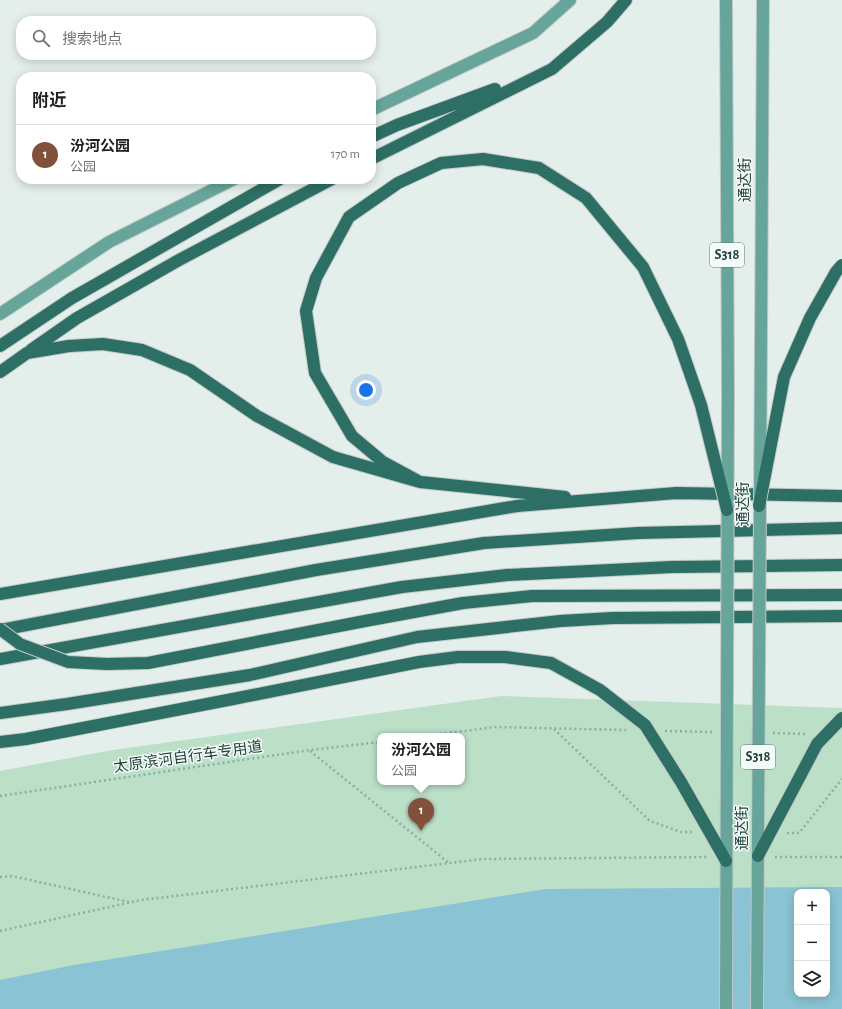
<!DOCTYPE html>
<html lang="zh">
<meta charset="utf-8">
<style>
:root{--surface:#fff;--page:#f6f6f6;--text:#202124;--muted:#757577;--line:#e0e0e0;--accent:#81513c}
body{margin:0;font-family:"Alegreya Sans","Noto Sans SC",sans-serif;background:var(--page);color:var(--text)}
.controls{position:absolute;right:12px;bottom:12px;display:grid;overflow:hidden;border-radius:8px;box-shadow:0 2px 10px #0003}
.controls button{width:36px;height:36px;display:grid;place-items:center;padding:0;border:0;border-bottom:1px solid var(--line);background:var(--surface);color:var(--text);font:20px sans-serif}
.you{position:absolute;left:366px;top:390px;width:14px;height:14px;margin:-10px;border:3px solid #fff;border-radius:50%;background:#1a73e8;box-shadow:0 0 0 6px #1a73e833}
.badge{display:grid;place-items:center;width:26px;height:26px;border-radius:50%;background:var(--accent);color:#fff;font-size:13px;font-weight:700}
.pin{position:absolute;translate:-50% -33px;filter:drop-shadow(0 1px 2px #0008)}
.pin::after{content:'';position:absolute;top:21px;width:14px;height:12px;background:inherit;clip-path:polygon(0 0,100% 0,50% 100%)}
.popup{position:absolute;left:377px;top:733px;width:88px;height:52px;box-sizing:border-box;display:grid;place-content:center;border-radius:8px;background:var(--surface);filter:drop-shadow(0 1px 3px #0005);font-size:13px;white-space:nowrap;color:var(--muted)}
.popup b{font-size:15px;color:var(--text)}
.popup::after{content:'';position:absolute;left:50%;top:100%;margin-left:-8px;border:8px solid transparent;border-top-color:var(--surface)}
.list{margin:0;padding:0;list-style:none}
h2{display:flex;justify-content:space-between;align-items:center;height:52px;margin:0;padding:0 16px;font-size:17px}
h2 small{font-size:13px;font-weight:400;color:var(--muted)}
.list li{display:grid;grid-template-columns:26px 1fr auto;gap:12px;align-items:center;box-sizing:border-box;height:60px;padding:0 16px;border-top:1px solid var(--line)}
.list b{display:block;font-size:15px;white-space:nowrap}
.list p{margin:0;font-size:13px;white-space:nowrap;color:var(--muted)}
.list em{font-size:13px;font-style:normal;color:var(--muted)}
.icon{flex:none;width:22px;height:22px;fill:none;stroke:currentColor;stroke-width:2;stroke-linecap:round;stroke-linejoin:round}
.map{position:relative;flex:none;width:842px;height:1009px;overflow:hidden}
.search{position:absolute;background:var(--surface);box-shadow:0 2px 10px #0003;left:16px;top:16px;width:360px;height:44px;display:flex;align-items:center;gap:10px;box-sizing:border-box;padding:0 14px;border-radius:16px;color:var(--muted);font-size:15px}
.panel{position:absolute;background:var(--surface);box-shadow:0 2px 10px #0003;left:16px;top:72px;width:360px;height:112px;border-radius:16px}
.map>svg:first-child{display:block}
</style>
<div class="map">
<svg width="842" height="1009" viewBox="0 0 842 1009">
<rect width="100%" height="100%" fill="#e4eeea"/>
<!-- green -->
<path fill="#bcdfc8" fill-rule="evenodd" d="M501,696l341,12v301h-842v-238l113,-21zM380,736h82v46h-82zM797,892h30v102h-30z"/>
<!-- water -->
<path fill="#8ac3d4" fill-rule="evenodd" d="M842,887v122h-842v-29l74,-15 472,-76zM797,892h30v102h-30z"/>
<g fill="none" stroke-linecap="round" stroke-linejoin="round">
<!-- major casing -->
<g stroke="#c1cac8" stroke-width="14">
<path id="major" d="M371,110l162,-77 37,-33
M0,314l109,-72 125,-63"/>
</g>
<!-- highway casing -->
<g stroke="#c1cac8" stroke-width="14">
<path id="highway" d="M371,137l26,-12 98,-36
M371,159l181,-90 55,-47 19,-22
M316,278l-10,33 9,62 37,63 31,26 37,20 145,15
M0,346l72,-48 208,-119
M31,350l46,-32 102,-58 153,-81
M0,372l27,-19 42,-7 34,-2 39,6 48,20 67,46 76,41 87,25
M0,594l517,-88 159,-13 166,3
M532,596l310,-1
M0,630l316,-60 168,-27 154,-10 204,-5
M0,659l402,-72 105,-12 165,-8 170,-2
M0,713l67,-9 183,-29 167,-38 143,-16 53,-3 229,-2
M0,742l26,-3 207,-40"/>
</g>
<!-- path -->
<path stroke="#83b2a7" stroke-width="2.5" stroke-dasharray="2 3" stroke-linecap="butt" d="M554,729l96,92 31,11h11
M665,731l47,1
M773,733l33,1
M425,736l70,-9 131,3
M310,751l139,112
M0,796l310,-46 70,-8
M787,833h12l43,-54
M775,857h67
M0,877l12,-1 117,26
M0,931l141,-31 342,-41 225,-2"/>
<!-- major -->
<use href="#major" stroke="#67a59a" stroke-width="12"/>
<!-- highway -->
<use href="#highway" stroke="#2d6e65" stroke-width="12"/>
<!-- major-bridge casing -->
<g stroke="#c1cac8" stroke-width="14" stroke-linecap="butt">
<path id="major-bridge" d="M726,1009l2,-617 -2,-392
M757,1009l6,-1009"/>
</g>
<!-- highway-bridge casing -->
<g stroke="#c1cac8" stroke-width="14" stroke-linecap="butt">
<path id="highway-bridge" d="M316,278l33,-61 49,-34 43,-20 42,-4 56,9 47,30 57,69 35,72 23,66 26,105
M759,506l25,-129 26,-59 26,-46 6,-7
M0,629l20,15 48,18 39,2 41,-1 217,-42 98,-18 69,-7
M233,699l186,-37 39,-5h47l46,6 49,27 45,35 36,57 45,79
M758,856l59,-112 25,-26"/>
</g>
<!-- major-bridge -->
<use href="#major-bridge" stroke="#67a59a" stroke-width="12"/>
<!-- highway-bridge -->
<use href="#highway-bridge" stroke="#2d6e65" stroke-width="12"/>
</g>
<g text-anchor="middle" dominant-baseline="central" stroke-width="3" stroke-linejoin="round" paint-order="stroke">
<!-- shield labels -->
<g fill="#f4faf8" stroke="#617873" stroke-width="1">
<rect x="710" y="243" width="34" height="24" rx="3"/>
<rect x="741" y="745" width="34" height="24" rx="3"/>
</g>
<g font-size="14" font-weight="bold" fill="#22403a">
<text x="727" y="255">S318</text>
<text x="758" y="757">S318</text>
</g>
<!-- street labels -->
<g font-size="15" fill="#22403a" stroke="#f4faf8">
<text transform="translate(745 180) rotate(-90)">通达街</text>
<text transform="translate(743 504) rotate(-90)">通达街</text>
<text transform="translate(188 757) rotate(-8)">太原滨河自行车专用道</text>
<text transform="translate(742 828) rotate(-90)">通达街</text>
</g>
</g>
</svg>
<div class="controls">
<button>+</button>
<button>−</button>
<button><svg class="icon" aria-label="layers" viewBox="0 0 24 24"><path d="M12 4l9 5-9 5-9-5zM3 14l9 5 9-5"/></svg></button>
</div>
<div class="you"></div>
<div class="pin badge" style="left:421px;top:831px">1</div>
<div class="popup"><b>汾河公园</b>公园</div>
<div class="search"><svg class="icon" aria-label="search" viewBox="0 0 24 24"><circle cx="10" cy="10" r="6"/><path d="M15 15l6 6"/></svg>搜索地点</div>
<section class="panel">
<h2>附近<small></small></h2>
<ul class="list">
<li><span class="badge">1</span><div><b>汾河公园</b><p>公园</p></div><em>170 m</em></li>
</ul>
</section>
</div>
